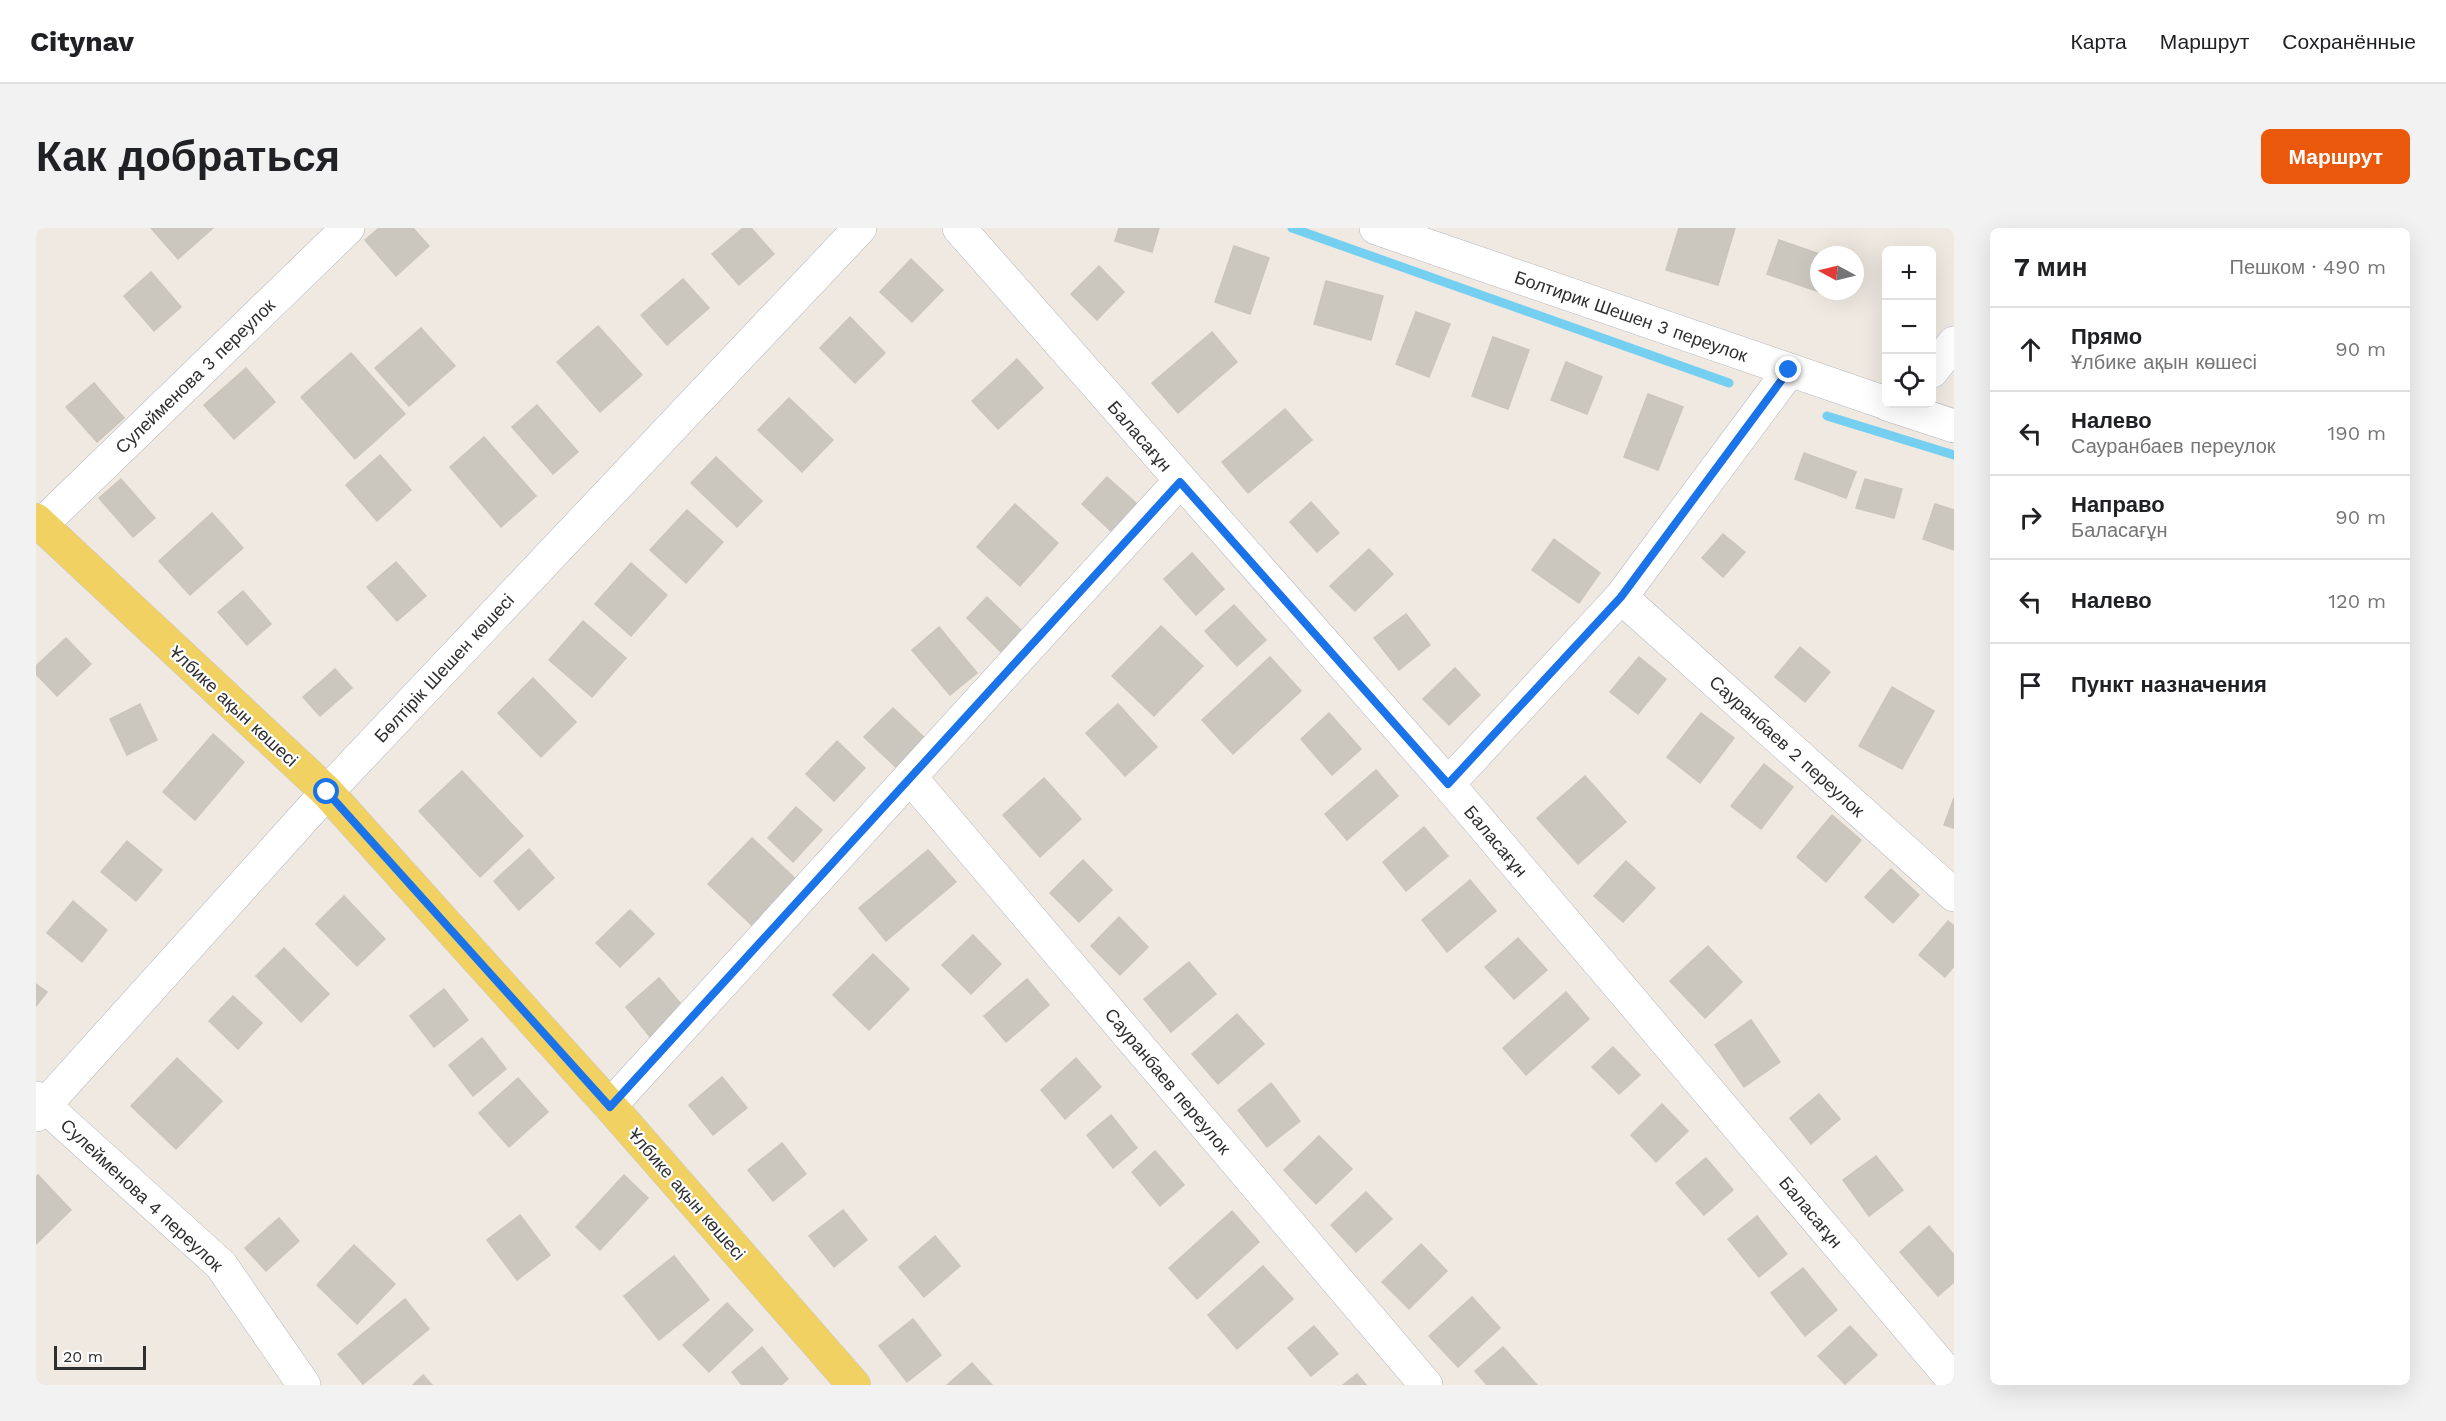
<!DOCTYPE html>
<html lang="ru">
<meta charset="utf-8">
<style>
:root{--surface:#fff;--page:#f2f2f2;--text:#202124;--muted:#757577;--line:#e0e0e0;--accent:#ea580c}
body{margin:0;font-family:"Work Sans",sans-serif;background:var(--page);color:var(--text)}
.controls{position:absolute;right:18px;top:18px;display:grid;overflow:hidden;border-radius:9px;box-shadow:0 6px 24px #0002}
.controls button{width:54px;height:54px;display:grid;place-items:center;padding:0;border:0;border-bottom:2px solid var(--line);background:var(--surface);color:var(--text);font:30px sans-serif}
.compass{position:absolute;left:1774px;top:18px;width:54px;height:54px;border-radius:50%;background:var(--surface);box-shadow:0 6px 24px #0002;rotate:277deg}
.scale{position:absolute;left:18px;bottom:15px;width:92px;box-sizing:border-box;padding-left:6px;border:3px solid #2e2e2e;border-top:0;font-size:16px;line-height:21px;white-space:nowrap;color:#2e2e2e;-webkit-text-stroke:4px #fff;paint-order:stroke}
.stop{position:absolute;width:18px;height:18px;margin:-14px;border:4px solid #1a73e8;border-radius:50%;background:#fff}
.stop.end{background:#1a73e8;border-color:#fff;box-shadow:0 2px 6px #0008}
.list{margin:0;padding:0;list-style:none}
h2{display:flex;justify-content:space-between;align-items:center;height:78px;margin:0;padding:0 24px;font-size:26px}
h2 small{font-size:20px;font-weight:400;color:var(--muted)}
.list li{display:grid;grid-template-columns:39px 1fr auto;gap:18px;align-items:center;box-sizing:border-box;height:84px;padding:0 24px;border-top:2px solid var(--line)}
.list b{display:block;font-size:22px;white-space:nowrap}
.list p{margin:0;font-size:20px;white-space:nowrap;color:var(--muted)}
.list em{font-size:20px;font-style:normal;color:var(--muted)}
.icon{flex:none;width:33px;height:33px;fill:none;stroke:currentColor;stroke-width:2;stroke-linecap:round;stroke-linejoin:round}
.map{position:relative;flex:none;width:1918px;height:1157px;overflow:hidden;border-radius:9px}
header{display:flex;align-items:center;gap:36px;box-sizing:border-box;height:84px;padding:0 30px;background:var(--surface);border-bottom:2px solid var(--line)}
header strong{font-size:28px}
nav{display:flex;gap:33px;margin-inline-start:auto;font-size:21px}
.intro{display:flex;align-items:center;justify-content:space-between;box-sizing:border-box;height:144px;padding:0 36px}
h1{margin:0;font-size:42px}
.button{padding:15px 27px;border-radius:9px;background:var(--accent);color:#fff;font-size:21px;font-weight:700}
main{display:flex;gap:36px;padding:0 36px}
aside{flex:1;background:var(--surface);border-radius:9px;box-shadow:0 6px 24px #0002}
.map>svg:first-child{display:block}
</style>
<header>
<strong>Citynav</strong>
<nav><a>Карта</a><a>Маршрут</a><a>Сохранённые</a></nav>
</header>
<div class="intro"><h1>Как добраться</h1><a class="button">Маршрут</a></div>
<main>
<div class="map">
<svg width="1918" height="1157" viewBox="0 0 1918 1157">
<rect width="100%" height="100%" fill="#efe9e1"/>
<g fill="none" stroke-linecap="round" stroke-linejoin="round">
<!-- stream -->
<path stroke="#75cff0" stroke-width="9" d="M1256,0l437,155
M1791,188l127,39"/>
</g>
<!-- building -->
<path fill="#cbc7bf" stroke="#cbc5ba" stroke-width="1.5" d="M115,0h62l-35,31z
M343,0h34l16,18 -33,30 -31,-36z
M707,0h8l23,26 -35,31 -27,-31z
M1083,0h40l-7,24 -37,-11z
M1643,0h56l-17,57 -52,-15z
M1743,12l43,15h-3v36h24l-3,8 -73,-25z
M1198,18l35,12 -19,56 -35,-12z
M875,31l32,31 -31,32 -32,-30z
M1063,38l25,26 -27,28 -26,-26z
M115,44l30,35 -27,24 -30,-35z
M647,51l26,29 -42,37 -26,-30z
M1290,53l57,15 -12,44 -57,-16z
M1380,84l34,12 -21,53 -33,-13z
M814,89l35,36 -30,30 -35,-35z
M562,98l44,49 -42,37 -43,-50z
M385,100l34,38 -46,40 -34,-38z
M1176,104l25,30 -59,51 -26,-30z
M1457,109l36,13 -21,59 -36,-13z
M315,125l54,61 -50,45 -54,-62z
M981,131l26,29 -45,41 -26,-28z
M1530,134l36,15 -15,37 -36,-14z
M210,140l29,34 -41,37 -30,-34z
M58,155l30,35 -27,24 -31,-35z
M1612,166l35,13 -25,63 -34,-13z
M753,170l44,42 -31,32 -44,-42z
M501,177l41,47 -25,22 -41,-47z
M1249,181l27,31 -64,53 -26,-31z
M448,209l52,59 -35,31 -51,-60z
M1768,225l52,19 -10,26 -51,-19z
M344,227l31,35 -34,31 -31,-36z
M680,229l46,44 -25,26 -46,-44z
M1071,249l30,27 -25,28 -30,-28z
M85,251l34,39 -22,19 -34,-39z
M1829,251l37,10 -8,29 -38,-10z
M1275,274l28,31 -22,19 -27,-30z
M979,276l43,39 -38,43 -43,-39z
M1899,276l19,6v40l-31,-11z
M651,282l36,32 -37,41 -36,-33z
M176,285l31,35 -53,47 -31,-34z
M1687,306l22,18 -22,25 -21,-19z
M1518,311l46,34 -21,30 -47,-33z
M1333,321l24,25 -38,37 -25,-25z
M1156,325l32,36 -28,26 -32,-36z
M360,334l30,34 -29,25 -30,-34z
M595,335l36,32 -36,41 -36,-32z
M207,363l28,33 -24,21 -29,-33z
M951,369l38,37 -21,21 -37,-37z
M1198,377l32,35 -29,26 -32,-35z
M1370,386l24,31 -31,25 -25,-32z
M547,393l43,37 -34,39 -43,-37z
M1125,398l42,40 -49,50 -42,-40z
M903,399l38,46 -27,22 -38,-45z
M30,410l25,26 -34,32 -21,-22v-8z
M1764,419l30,25 -25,30 -30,-25z
M1234,429l31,34 -68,63 -31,-34z
M1603,429l27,22 -28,35 -28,-22z
M1419,440l25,27 -31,30 -26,-26z
M299,441l17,19 -32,28 -17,-19z
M497,450l43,44 -35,35 -43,-44z
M1856,459l42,24 -32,58 -43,-23z
M104,476l17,36 -30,15 -17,-36z
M1082,476l39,43 -32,29 -39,-43z
M857,480l34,32 -28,30 -35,-33z
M1293,485l32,36 -29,26 -31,-36z
M1665,485l33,25 -34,45 -33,-26z
M177,506l31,28 -49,58 -32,-28z
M801,513l28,27 -31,33 -28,-27z
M1728,536l29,23 -32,42 -30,-23z
M1340,542l22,26 -51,44 -22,-26z
M426,543l61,65 -43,41 -61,-66z
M1549,548l41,46 -48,42 -41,-46z
M1008,550l37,41 -41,38 -37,-42z
M1918,570v30l-10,-3z
M760,579l26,23 -29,32 -25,-24z
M1796,587l29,25 -35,42 -29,-25z
M1388,599l24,29 -42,35 -23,-29z
M716,610l49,46 -43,47 -50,-47z
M91,613l35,29 -26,31 -35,-29z
M493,621l25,29 -35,32 -25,-29z
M892,622l28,32 -70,59 -27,-33z
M1047,632l29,30 -33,32 -29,-29z
M1590,633l29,27 -32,34 -29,-26z
M1855,641l28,26 -26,28 -28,-26z
M1434,652l26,31 -49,41 -25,-32z
M308,668l41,43 -28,27 -41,-42z
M37,673l34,29 -25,32 -35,-29z
M594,682l24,24 -34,33 -24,-24z
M1083,689l29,30 -28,28 -29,-29z
M1912,693l6,5v40l-9,11 -26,-22z
M937,707l28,29 -30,30 -29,-29z
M1482,710l29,32 -33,29 -29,-32z
M1672,718l34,36 -37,36 -35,-37z
M248,720l45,46 -28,28 -45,-46z
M837,726l36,35 -40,41 -36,-35z
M1153,734l27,32 -45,38 -27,-33z
M623,750l26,31 -34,29 -25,-31z
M991,751l22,26 -43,37 -22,-26z
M0,756l11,8 -11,14z
M408,761l24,31 -34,27 -24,-31z
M1530,764l23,27 -63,56 -23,-27z
M197,768l29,27 -24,26 -29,-28z
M1201,786l27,30 -46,40 -26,-30z
M1715,792l29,42 -36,25 -29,-42z
M446,810l24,31 -33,27 -24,-31z
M1577,819l27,28 -21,19 -27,-27z
M141,830l45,43 -46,48 -45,-43z
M1040,830l25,29 -36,32 -24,-29z
M686,849l25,31 -34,27 -24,-30z
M482,850l30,34 -39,35 -30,-34z
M1235,855l29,38 -33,26 -29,-37z
M1783,866l21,25 -29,25 -21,-26z
M1626,876l26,27 -32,31 -25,-27z
M1075,887l26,33 -24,20 -26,-33z
M1283,908l33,33 -36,35 -32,-34z
M746,915l24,31 -33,27 -25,-31z
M1119,923l29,34 -24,21 -28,-34z
M1840,928l27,34 -34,26 -26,-36z
M1670,930l27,32 -29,25 -28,-32z
M2,947l33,35 -35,34v-67z
M588,947l24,23 -48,52 -24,-23z
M1330,964l26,27 -36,33 -25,-27z
M807,982l24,30 -33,27 -25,-31z
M1196,983l27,31 -62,57 -28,-31z
M484,987l30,40 -33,25 -30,-40z
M1721,988l30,38 -28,23 -31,-38z
M243,990l20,23 -33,30 -21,-23z
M1893,998l25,29v27l-16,14 -38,-44z
M899,1008l25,30 -36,31 -25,-30z
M1385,1016l26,27 -38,38 -27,-27z
M318,1017l41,39 -38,40 -40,-39z
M638,1028l35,44 -50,40 -35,-44z
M1227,1038l30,33 -56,50 -29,-34z
M1767,1040l34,42 -32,26 -34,-43z
M1436,1069l28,31 -42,39 -29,-31z
M369,1071l24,30 -66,55 -25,-30z
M691,1075l26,27 -44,42 -26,-27z
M877,1091l28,36 -34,27 -28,-36z
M1278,1098l24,28 -27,22 -23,-28z
M1814,1098l27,29 -32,29 -27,-28z
M726,1119l26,32 -7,6h-39l-10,-13z
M1467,1119l34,38h-50l-12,-14z
M936,1135l20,22h-45z
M1321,1146l9,11h-23z
M387,1147l9,10h-19z"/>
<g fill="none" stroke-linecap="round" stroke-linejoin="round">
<!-- minor casing -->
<g stroke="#b4b7c1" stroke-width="34">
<path id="minor" d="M923,0l489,556 506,597
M1340,0l510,175
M1896,143l22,-28
M1851,176l67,22
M5,297l307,-297
M1585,369l333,298
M874,549l516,608
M1412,556l173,-187 168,-226
M0,870l185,167 83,120
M574,878l570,-625
M0,887l291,-323 533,-564"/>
</g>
<!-- major casing -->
<g stroke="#c9c9c9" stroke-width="34">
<path id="major" d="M0,292l291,272 283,314 244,279"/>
</g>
<!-- minor -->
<use href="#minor" stroke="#fff" stroke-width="33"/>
<!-- major -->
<use href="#major" stroke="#f2d163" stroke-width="33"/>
</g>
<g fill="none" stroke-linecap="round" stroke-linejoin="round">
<!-- route -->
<path stroke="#1a73e8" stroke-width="8" d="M291,564l283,315 570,-625 268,302 173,-187 168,-227"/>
</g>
<g text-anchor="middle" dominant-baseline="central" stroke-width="4.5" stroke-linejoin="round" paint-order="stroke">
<!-- street labels -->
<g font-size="18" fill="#2e2e2e" stroke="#fff">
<text transform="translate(1595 88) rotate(19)">Болтирик Шешен 3 переулок</text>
<text transform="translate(159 148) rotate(-44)">Сулейменова 3 переулок</text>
<text transform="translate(1104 208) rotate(49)">Баласағұн</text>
<text transform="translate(408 440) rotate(-47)">Бөлтірік Шешен көшесі</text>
<text transform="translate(198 478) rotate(43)">Ұлбике ақын көшесі</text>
<text transform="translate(1751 518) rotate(42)">Сауранбаев 2 переулок</text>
<text transform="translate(1460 613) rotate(50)">Баласағұн</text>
<text transform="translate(1132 853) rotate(50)">Сауранбаев переулок</text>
<text transform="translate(651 966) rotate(49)">Ұлбике ақын көшесі</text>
<text transform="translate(106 967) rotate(43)">Сулейменова 4 переулок</text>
<text transform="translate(1775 984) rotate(50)">Баласағұн</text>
</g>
</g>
</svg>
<div class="controls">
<button>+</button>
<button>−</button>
<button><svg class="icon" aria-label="locate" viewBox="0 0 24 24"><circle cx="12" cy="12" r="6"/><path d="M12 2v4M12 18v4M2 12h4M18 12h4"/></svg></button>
</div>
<svg class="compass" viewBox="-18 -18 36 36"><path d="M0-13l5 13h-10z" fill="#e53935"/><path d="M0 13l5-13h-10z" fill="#757577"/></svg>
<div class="scale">20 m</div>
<div class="stop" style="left:291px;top:564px"></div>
<div class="stop end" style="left:1753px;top:142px"></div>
</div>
<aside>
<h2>7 мин<small>Пешком · 490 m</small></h2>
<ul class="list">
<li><svg class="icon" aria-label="ahead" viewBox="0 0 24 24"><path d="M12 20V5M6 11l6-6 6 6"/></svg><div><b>Прямо</b><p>Ұлбике ақын көшесі</p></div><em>90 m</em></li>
<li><svg class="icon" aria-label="left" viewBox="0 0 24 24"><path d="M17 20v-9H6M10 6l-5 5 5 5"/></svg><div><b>Налево</b><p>Сауранбаев переулок</p></div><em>190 m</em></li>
<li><svg class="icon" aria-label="right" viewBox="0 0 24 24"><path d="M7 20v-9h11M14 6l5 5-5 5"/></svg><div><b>Направо</b><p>Баласағұн</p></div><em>90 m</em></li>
<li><svg class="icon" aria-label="left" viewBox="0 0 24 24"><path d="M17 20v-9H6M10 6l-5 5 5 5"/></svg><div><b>Налево</b></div><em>120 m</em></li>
<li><svg class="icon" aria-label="arrive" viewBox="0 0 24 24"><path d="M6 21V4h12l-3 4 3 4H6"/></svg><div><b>Пункт назначения</b></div></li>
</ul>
</aside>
</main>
